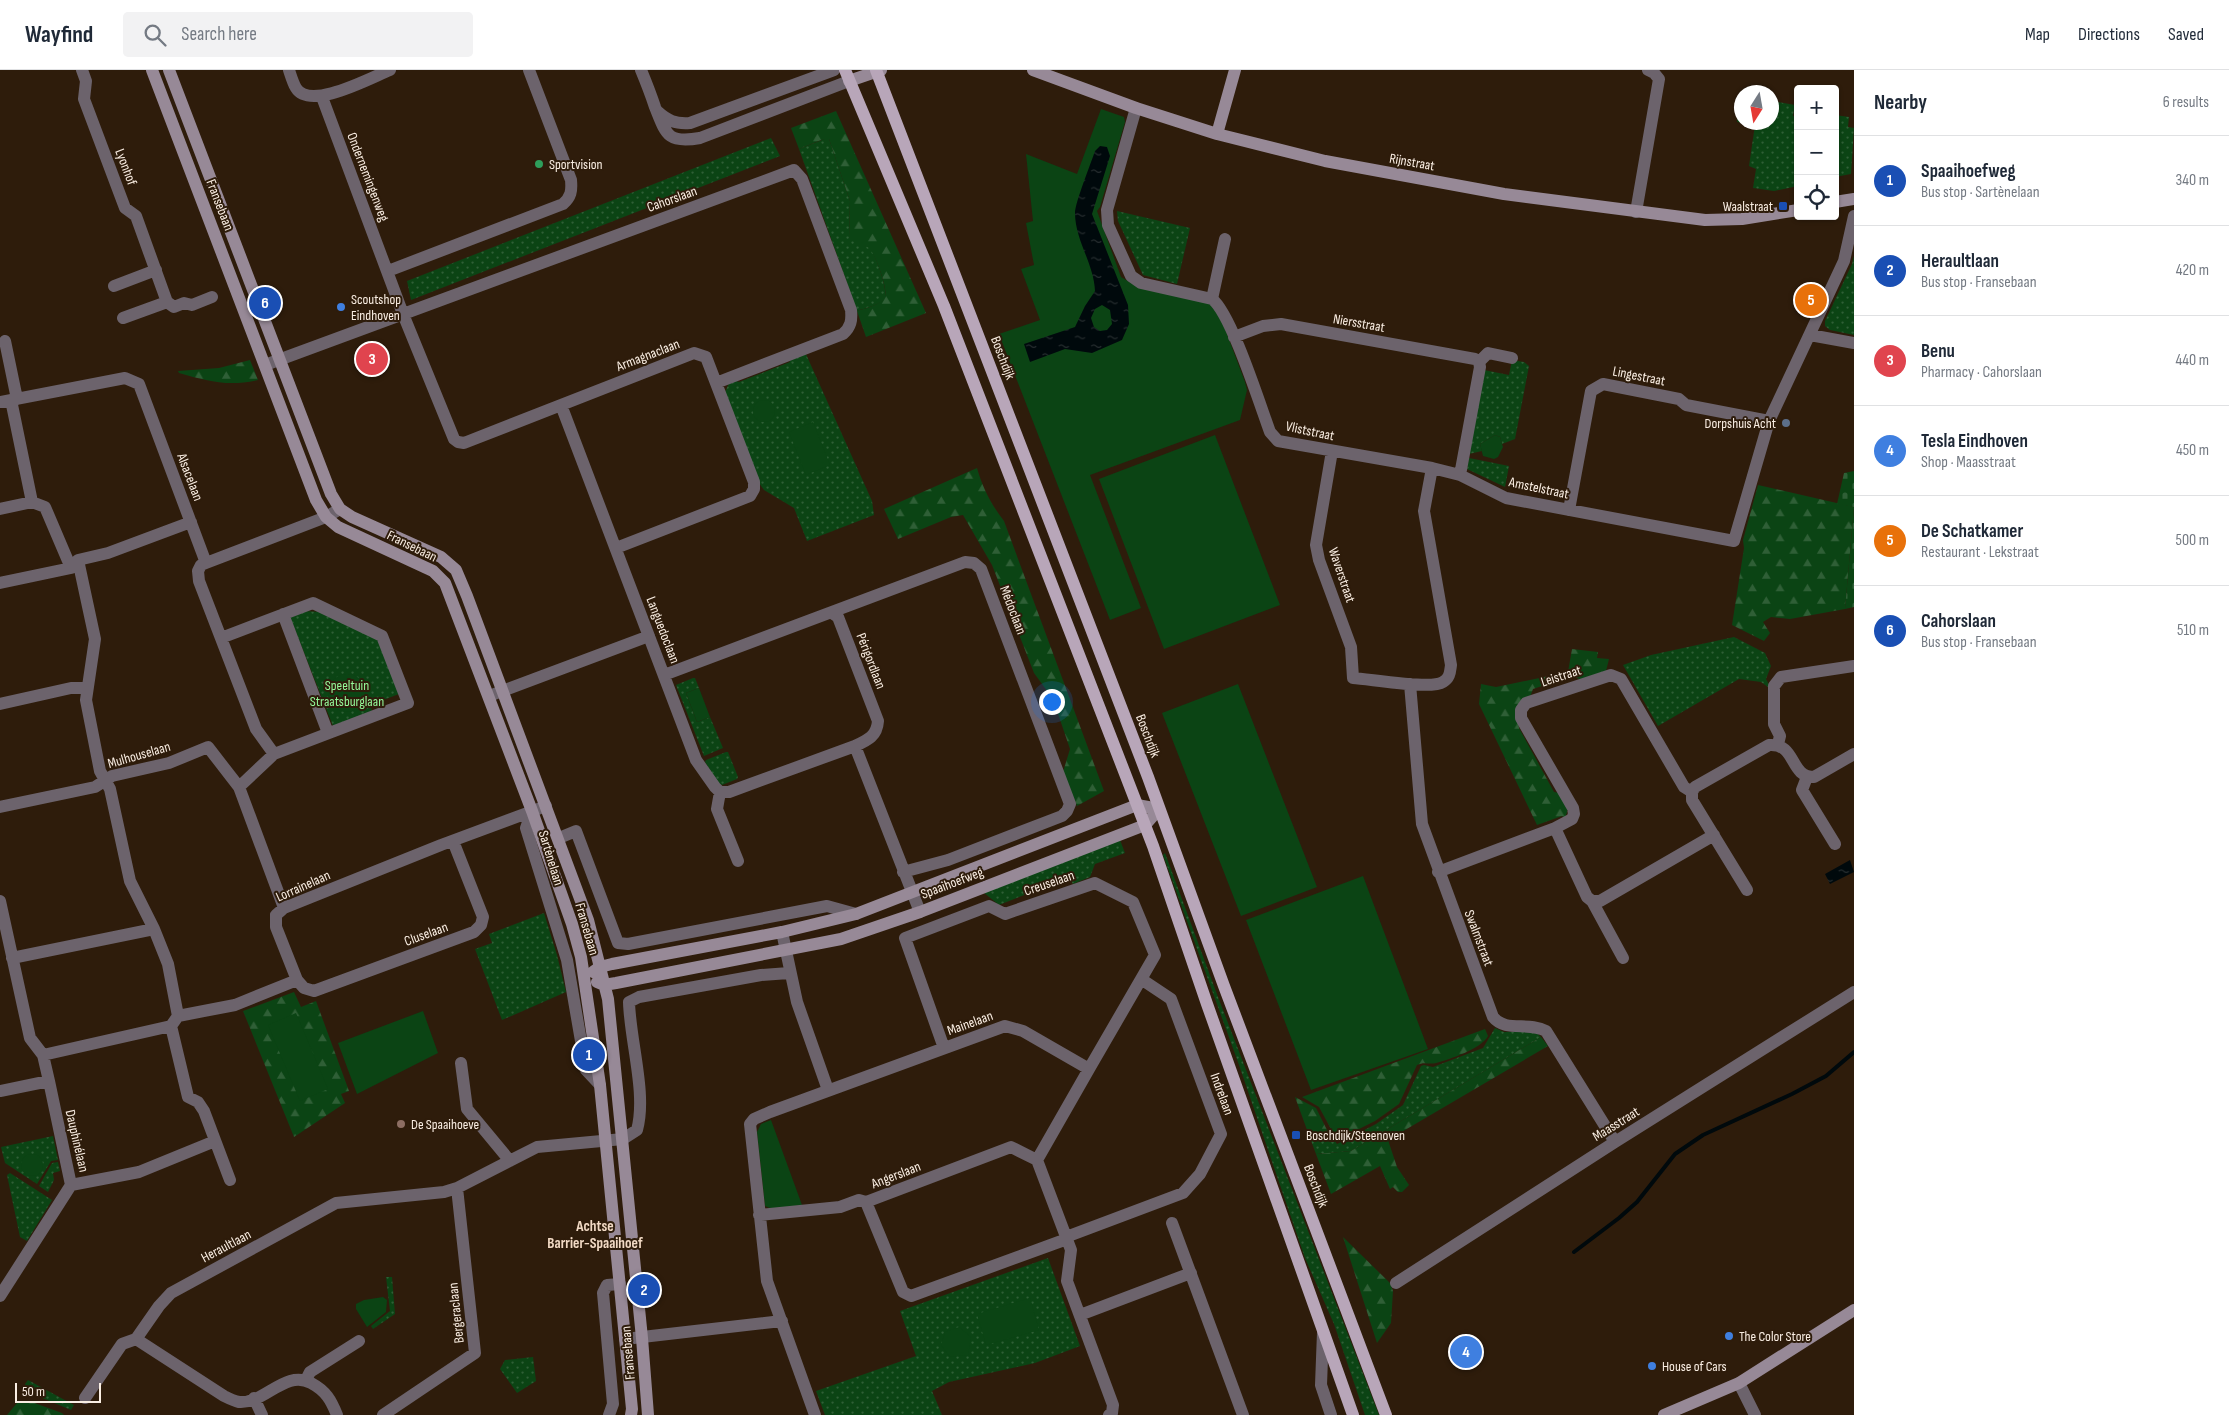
<!DOCTYPE html>
<meta charset="utf-8">
<style>
:root{--surface:#fff;--page:#f2f2f3;--text:#1f2937;--muted:#747a83;--line:#e0e1e3;--accent:#506a90}
body{margin:0;font-family:"Sofia Sans Condensed",sans-serif;background:var(--page);color:var(--text)}
.controls{position:absolute;right:15px;top:15px;display:grid;overflow:hidden;border-radius:5px;box-shadow:0 1px 4px #0004}
.controls button{width:45px;height:45px;display:grid;place-items:center;padding:0;border:0;border-bottom:1px solid var(--line);background:var(--surface);color:var(--text);font:25px sans-serif}
.compass{position:absolute;left:1734px;top:15px;width:45px;height:45px;border-radius:50%;background:var(--surface);box-shadow:0 1px 4px #0004;rotate:191deg}
.scale{position:absolute;left:15px;bottom:12px;width:86px;box-sizing:border-box;padding-left:5px;border:2px solid #faeee3;border-top:0;font-size:14px;line-height:18px;white-space:nowrap;color:#faeee3;-webkit-text-stroke:4px #2e1c0b;paint-order:stroke}
.you{position:absolute;left:1051px;top:631px;width:18px;height:18px;margin:-12px;border:4px solid #fff;border-radius:50%;background:#1a73e8;box-shadow:0 0 0 8px #1a73e833}
.badge{display:grid;place-items:center;width:32px;height:32px;border-radius:50%;background:var(--accent);color:#fff;font-size:16px;font-weight:700}
.pin{position:absolute;translate:-50% -50%;border:2px solid #fff;box-shadow:0 1px 5px #0006}
.list{margin:0;padding:0;list-style:none}
h2{display:flex;justify-content:space-between;align-items:center;height:65px;margin:0;padding:0 20px;font-size:21px}
h2 small{font-size:16px;font-weight:400;color:var(--muted)}
.list li{display:grid;grid-template-columns:32px 1fr auto;gap:15px;align-items:center;box-sizing:border-box;height:90px;padding:0 20px;border-top:1px solid var(--line)}
.list b{display:block;font-size:19px;white-space:nowrap}
.list p{margin:0;font-size:16px;white-space:nowrap;color:var(--muted)}
.list em{font-size:16px;font-style:normal;color:var(--muted)}
.icon{flex:none;width:28px;height:28px;fill:none;stroke:currentColor;stroke-width:2;stroke-linecap:round;stroke-linejoin:round}
.map{position:relative;flex:none;width:1854px;height:1345px;overflow:hidden}
header{display:flex;align-items:center;gap:30px;box-sizing:border-box;height:70px;padding:0 25px;background:var(--surface);border-bottom:1px solid var(--line)}
header strong{font-size:24px}
nav{display:flex;gap:28px;margin-inline-start:auto;font-size:18px}
.search{width:350px;height:45px;background:var(--page);display:flex;align-items:center;gap:12px;box-sizing:border-box;padding:0 18px;border-radius:5px;color:var(--muted);font-size:19px}
main{display:flex}
aside{flex:1;background:var(--surface)}
.map>svg:first-child{display:block}
</style>
<header>
<strong>Wayfind</strong>
<div class="search"><svg class="icon" aria-label="search" viewBox="0 0 24 24"><circle cx="10" cy="10" r="6"/><path d="M15 15l6 6"/></svg>Search here</div>
<nav><a>Map</a><a>Directions</a><a>Saved</a></nav>
</header>
<main>
<div class="map">
<svg width="1854" height="1345" viewBox="0 0 1854 1345">
<defs>
<pattern id="grass-dots" width="8" height="8" patternUnits="userSpaceOnUse" patternTransform="scale(1.25)"><rect width="8" height="8" fill="#0b4414"/><path d="M2 2h.1M6 6h.1" fill="none" stroke="#2f5f36" stroke-width="1.8" stroke-linecap="round"/></pattern>
<pattern id="forest-firs" width="22" height="20" patternUnits="userSpaceOnUse" patternTransform="scale(1.25)"><rect width="22" height="20" fill="#0b4414"/><path d="M5 1l3.5 6h-7zM16 11l3.5 6h-7z" fill="#2f5f36"/></pattern>
<pattern id="cemetery-stones" width="16" height="16" patternUnits="userSpaceOnUse" patternTransform="scale(1.25)"><rect width="16" height="16" fill="#0b4414"/><path d="M2 7V4a2 2 0 0 1 4 0v3zM10 15v-3a2 2 0 0 1 4 0v3z" fill="#2f5f36"/></pattern>
<pattern id="water-ripples" width="26" height="14" patternUnits="userSpaceOnUse" patternTransform="scale(1.25)"><rect width="26" height="14" fill="#00090c"/><path d="M2 4q2-2 4 0t4 0M15 11q2-2 4 0t4 0" fill="none" stroke="#262d2f"/></pattern>
</defs>
<rect width="100%" height="100%" fill="#2e1c0b"/>
<!-- grass -->
<path fill="url(#grass-dots)" d="M1772,31l23,4 -2,11 5,1v69l-24,5 -21,-3 3,-19 -7,-3 6,-41 -18,-3 1,-10 3,-2 1,12h30z
M1835,45l14,2 -1,10 6,1 -3,46 -16,3z
M771,68l9,18 -369,144 -4,-19z
M827,68l2,1 21,62 -1,36c6,4 15,7 21,11 5,5 18,42 15,49 -3,8 -20,11 -28,14l-58,-162z
M1117,141l73,17 -13,56 -34,-9 -25,-54z
M1854,186v79l-24,-5 -5,-4v-5l27,-57z
M805,282l67,149 2,14 -67,26 -13,-33 -30,-18 -5,-7 -34,-91 5,-11 4,-1 5,2 51,-20 -2,-4z
M1512,290l12,2 5,4 -14,73 -13,5 -2,-7 -5,-2 -15,9 2,7 -13,3 15,-84 25,5z
M1469,388l40,8 -4,21 -38,-18z
M303,541l20,1 54,25 22,57 -29,11 2,6 -39,15 -43,-109z
M1734,567l31,16 6,13 -5,13 6,11 -11,-8 -22,-3 -81,47 -35,-61 28,-10z
M693,608h2l4,10 -13,5 11,29 13,-5 13,31 -19,8 -28,-71z
M726,682h2l10,25 -1,2 -15,6 -3,-1 -14,-22 1,-2z
M1120,770l5,13 -30,11 -5,13 -17,7 -4,-7 -70,28 -16,-13z
M1165,783l53,144 161,418h-14l-31,-91 -29,-66 -66,-193 -76,-210z
M544,843l13,42 9,37 -64,28 -27,-71 17,-6 -3,-9z
M1495,958l9,4 31,-1 6,6 -190,114 -35,3 -6,-16 17,-8 10,14 39,-20 27,-19 18,-39 3,-1 9,2 50,-19z
M53,1066l5,24 -7,1 -14,23 -32,-21 -4,-16z
M58,1092l2,9 -7,2 1,7 -6,12 -9,-6 13,-23z
M10,1103l42,27 -25,41 -7,-4 -13,-62z
M1048,1188l32,88 -45,17 -86,19 -17,9 10,24h-117l-9,-24 100,-35 -16,-45z
M386,1207h6l3,37 -22,15 -2,-3 19,-15z
M533,1287l3,24 -19,12 -17,-24 5,-9z
M28,1310l46,25 -3,5 -43,-18 -3,-8z"/>
<!-- forest -->
<path fill="url(#forest-firs)" d="M836,41l90,202 -60,24 -9,-26c9,-3 25,-6 28,-15 3,-7 -10,-43 -16,-48 -7,-5 -15,-4 -20,-11l1,-36 -21,-62 -8,1 -22,9 -8,-21z
M250,290l8,20c-30,7 -51,1 -79,-7l-1,-2 41,-3z
M977,398c6,21 14,36 27,53l100,270 -27,15 -14,-34 7,-23 -17,-50 -19,-26 -42,-108 -29,-50 -12,2 -53,22 -14,-30z
M1758,415l96,22 -9,102 -55,10 -19,-2 -8,5 7,11 -6,8 -32,-16 12,-77 -1,-8z
M1572,579l26,3 -1,6 12,1 -3,12 -24,9 -10,-4 -39,13 -3,8 -13,14 2,17 35,64 6,1 8,16 -3,9 -3,-2 -25,9 -58,-121 2,-20 15,3 72,-15z
M294,922l7,15 15,-6 33,90 -8,3 4,9 -51,34 -51,-126z
M1485,959l3,7c-7,13 -38,23 -52,27 -8,2 -11,-2 -19,2l-18,39 -24,17 -38,19 -18,-33 -17,-10z
M1541,967l7,9 -160,94 9,27 12,18 -7,7h-4l-5,-5 -3,2 -10,-23 -49,28 -15,-40 35,-3z
M1295,1027l21,11 11,22 -17,8z
M1343,1167l47,46 3,8 -2,32 -14,20z
M29,1331l33,12 2,2h-57l10,-12z"/>
<!-- cemetery -->
<path fill="url(#cemetery-stones)" d="M1854,401v136l-9,2 9,-102 -17,-3 7,-31z"/>
<!-- green -->
<path fill="#0b4414" d="M1101,39l23,8 1,5 -25,85 -3,4 24,66 17,10 72,16 8,7 27,72 2,8 -7,30 -150,55 51,133 -31,12 -111,-286 41,-14 -19,-51 13,-4 -8,-42 7,-2 -7,-67 51,20z
M753 341a11 11 0 1 1 22 0a11 11 0 1 1-22 0Z
M813,352l17,43 -24,10 -17,-43z
M1215,365l65,170 -116,44 -65,-170z
M1495,365l5,2 3,10 -5,10 -4,2 -11,-3 -3,-12z
M328 623a19 19 0 1 1 38 0a19 19 0 1 1-38 0Z
M1238,614l79,203 -76,29 -79,-203z
M699,618l11,29 -13,5 -11,-29z
M1363,806l65,173 -117,41 -65,-170z
M423,941l15,42 -81,41 -19,-51z
M296,943l32,76 -28,12 -32,-76z
M771,1050l31,85 -30,4 -7,-3 -8,-74 4,-8z
M21 1095a11 11 0 1 1 22 0a11 11 0 1 1-22 0Z
M383,1227l4,3 -1,12 -19,15 -11,-18v-5l8,-4z
M1030,1228l9,32 -53,15 -9,-31z
M959,1257l12,10 -3,18 -18,2 -9,-12 4,-13z"/>
<!-- water -->
<path fill="url(#water-ripples)" fill-rule="evenodd" d="M1100,76l7,1 3,9 -18,58 36,91 1,19 -7,16 -30,13 -27,-4 -35,13 -6,-18 51,-17 10,-21 10,-15c-1,-27 -20,-51 -20,-78 0,-10 16,-50 20,-62zM1102,235l8,5 2,14 -5,6 -7,1 -6,-4 -3,-9 4,-9z
M1850,790l4,12 -24,12 -5,-10z"/>
<g fill="none" stroke-linecap="round" stroke-linejoin="round">
<!-- stream -->
<path stroke="#00090c" stroke-width="4" d="M1574,1182l45,-34 18,-16 38,-48 28,-19 89,-41 34,-18 28,-24"/>
<!-- street -->
<path stroke="#6c636c" stroke-width="12" d="M82,0l4,11 -2,18 41,109 11,8 31,86
M289,0c2,6 4,13 7,18 14,23 74,-10 94,-18
M641,0c5,12 10,25 14,37 11,27 12,37 45,31l149,-57
M322,27l81,217 51,125 4,3 6,1 230,-90 12,4 48,125v7l-4,7 -134,52
M1136,38l-29,102 1,15 23,51 10,7 71,16c19,14 48,106 58,133l8,9 154,27
M657,41c11,10 18,13 33,12l144,-53
M1636,142l23,-133 -5,-6 -6,-3
M388,201l175,-67c8,-7 9,-13 8,-24l-42,-110
M114,216l42,-16
M1212,229l13,-60
M123,248l44,-16 7,5 10,-4 8,2 20,-8
M1810,265l44,8
M1234,267l29,-11 18,-2 194,35 4,3 1,5 -20,108
M5,271l12,58
M1479,292l9,-9 24,5
M265,295l529,-195 8,9 49,131c1,10 0,17 -8,24l-127,49
M11,330l21,102
M0,332l125,-24 14,6 67,179 120,-46 14,-8
M561,335l135,355 19,27 5,5 -3,17 21,52
M1332,381l-16,94 3,15 32,87 2,31c17,1 78,12 90,4 7,-4 7,-10 8,-17l-27,-154 8,-43 28,7 46,23 228,43 35,-120 75,-160 10,-45
M0,439l32,-7 13,5 26,61
M1569,440l22,-119 12,-7 76,15 7,6 83,16
M78,490l17,79 -9,61 14,71 10,18 20,92 24,48 14,35 10,52
M206,493l-5,2 -3,6 1,10 57,148 18,25
M0,513l71,-15 7,-8 30,-7 83,-31
M283,544l45,119
M221,568l92,-35 69,33 26,67 -134,51 -35,33
M664,605l301,-113 9,1 7,6 89,235 -3,7 -5,5 -114,44 -45,12
M1410,614l12,140 71,193c13,16 35,4 53,14l69,111
M489,626l160,-60
M0,634l71,-16h15
M1778,674l2,-8 -6,-12v-38l7,-9 73,-11
M855,676l65,166
M1807,707l-5,13 33,54
M720,722h9l126,-46c13,-6 22,-10 23,-25l-40,-104 -6,-4
M0,737l95,-20 17,-11 57,-13 39,-16 31,40 45,121
M532,741l-6,17 41,132 19,110 14,15
M1555,758l17,-9 2,-5 -1,-6 -52,-90v-8l5,-7 85,-28 10,4 63,108 8,5
M559,768l17,-7 42,112 10,1 199,-38 29,8
M1438,802l117,-44 32,69 5,4h8l114,-66
M1747,820l-55,-90v-8l3,-5 74,-42c28,-2 20,32 45,32l40,-23
M0,831l30,137 13,17 6,26
M1592,831l31,57
M782,862l15,70 31,88
M12,888l142,-29
M297,910l7,8 10,3 160,-59 7,-7 2,-8 -30,-76
M171,956l17,71 10,5 6,9 26,69
M944,978l-39,-110 84,-32 16,8 90,-31 38,19 22,53 -66,114
M43,985l128,-29 7,-10 57,-11 62,-25 -21,-53v-12l8,-7 157,-63 105,-39
M461,993l6,46 43,52
M0,1021l49,-10 22,104 -71,111
M71,1115l68,-13 76,-31
M866,1132l37,90 8,4 156,-57
M759,1145l81,-8 19,-7 7,2 145,-55 26,13
M1172,1153l71,192
M1066,1167l117,-44 17,-19 21,-40 -50,-135 -30,-20
M1396,1213l219,-141 239,-150
M1080,1245l111,-42
M1323,1262l-2,53 10,30
M136,1269l88,57c4,2 10,5 15,6 26,2 46,-33 72,-19 15,8 20,17 26,32
M625,1269l157,-18
M306,1310l4,-8 49,-31
M1739,1313l16,32
M85,1328l37,-54 14,-5 23,-33 12,-13 165,-90 108,-11 13,-4 80,-41 86,-8 14,-9c10,-36 -7,-89 -8,-128l10,-5 122,-22 28,-2
M254,1328l8,17
M383,1345l92,-62 -18,-165
M609,1345l4,-11 -10,-111 4,-8 13,-1
M815,1345l-48,-134 -17,-157 4,-5 16,-7 235,-86 18,5 66,38 -52,91 34,90 -4,31 46,124 -1,8 -3,2"/>
<!-- secondary -->
<path stroke="#978997" stroke-width="12" d="M152,0l164,430 10,17 12,10 95,44 12,12 87,228 40,113 9,33 19,128 32,324 -1,6
M169,0l162,424 9,15 12,8 89,40 15,13 11,26 121,324 20,79 34,339 6,77
M1033,0l103,38 81,26 108,27 179,33 201,26 37,-1 56,-9
M849,11l32,-11
M1217,64l18,-64
M1835,132l19,-3
M593,902l7,-5 12,-3 170,-32 74,-18 281,-109 22,4
M597,912l7,3 12,-2 225,-44 79,-27 225,-87 14,-16
M1664,1345l75,-32 115,-73"/>
<!-- primary -->
<path stroke="#b8a6b9" stroke-width="12" d="M845,0l99,236 209,540 54,158 146,411
M876,0l272,707 76,209 162,429"/>
</g>
<!-- markers -->
<circle fill="#2e9e5b" stroke="#2e1c0b" stroke-width="2" cx="539" cy="94" r="5"/>
<g fill="#1a4fb4" stroke="#2e1c0b" stroke-width="2">
<rect x="1778" y="131" width="10" height="10" rx="2.5"/>
<rect x="1291" y="1060" width="10" height="10" rx="2.5"/>
</g>
<g fill="#3f7fe0" stroke="#2e1c0b" stroke-width="2">
<circle cx="341" cy="237" r="5"/>
<circle cx="1729" cy="1266" r="5"/>
<circle cx="1652" cy="1296" r="5"/>
</g>
<circle fill="#5c6f8a" stroke="#2e1c0b" stroke-width="2" cx="1786" cy="353" r="5"/>
<circle fill="#8d6e63" stroke="#2e1c0b" stroke-width="2" cx="401" cy="1054" r="5"/>
<g text-anchor="middle" dominant-baseline="central" stroke-width="4" stroke-linejoin="round" paint-order="stroke">
<!-- street labels -->
<g font-size="14" fill="#faeee3" stroke="#2e1c0b">
<text transform="translate(1412 92) rotate(10)">Rijnstraat</text>
<text transform="translate(126 97) rotate(69)">Lyonhof</text>
<text transform="translate(368 107) rotate(69)">Ondernemingenweg</text>
<text transform="translate(672 129) rotate(-20)">Cahorslaan</text>
<text transform="translate(220 135) rotate(69)">Fransebaan</text>
<text transform="translate(1359 253) rotate(10)">Niersstraat</text>
<text transform="translate(648 285) rotate(-21)">Armagnaclaan</text>
<text transform="translate(1003 288) rotate(69)">Boschdijk</text>
<text transform="translate(1639 306) rotate(11)">Lingestraat</text>
<text transform="translate(1310 361) rotate(12)">Vliststraat</text>
<text transform="translate(190 407) rotate(69)">Alsacelaan</text>
<text transform="translate(1539 418) rotate(12)">Amstelstraat</text>
<text transform="translate(412 476) rotate(26)">Fransebaan</text>
<text transform="translate(1342 505) rotate(71)">Waverstraat</text>
<text transform="translate(1013 540) rotate(69)">Médoclaan</text>
<text transform="translate(663 560) rotate(69)">Languedoclaan</text>
<text transform="translate(871 591) rotate(69)">Périgordlaan</text>
<text transform="translate(1561 606) rotate(-18)">Leistraat</text>
<text transform="translate(1148 666) rotate(69)">Boschdijk</text>
<text transform="translate(139 685) rotate(-16)">Mulhouselaan</text>
<text transform="translate(551 788) rotate(73)">Sartènelaan</text>
<text transform="translate(952 813) rotate(-21)">Spaaihoefweg</text>
<text transform="translate(1049 813) rotate(-19)">Creuselaan</text>
<text transform="translate(303 816) rotate(-24)">Lorrainelaan</text>
<text transform="translate(587 859) rotate(74)">Fransebaan</text>
<text transform="translate(426 864) rotate(-20)">Cluselaan</text>
<text transform="translate(1479 868) rotate(69)">Swalmstraat</text>
<text transform="translate(970 953) rotate(-20)">Mainelaan</text>
<text transform="translate(1222 1024) rotate(70)">Indrelaan</text>
<text transform="translate(1616 1054) rotate(-32)">Maasstraat</text>
<text transform="translate(77 1071) rotate(77)">Dauphinélaan</text>
<text transform="translate(896 1105) rotate(-21)">Angerslaan</text>
<text transform="translate(1316 1116) rotate(69)">Boschdijk</text>
<text transform="translate(226 1176) rotate(-28)">Heraultlaan</text>
<text transform="translate(456 1243) rotate(-96)">Bergeraclaan</text>
<text transform="translate(628 1283) rotate(-95)">Fransebaan</text>
</g>
<!-- poi labels -->
<g font-size="14" fill="#faeee3" stroke="#2e1c0b" text-anchor="start">
<text x="549" y="94">Sportvision</text>
<text x="1773" y="136" text-anchor="end">Waalstraat</text>
<text x="351" y="229">Scoutshop<tspan x="351" dy="16">Eindhoven</tspan></text>
<text x="1776" y="353" text-anchor="end">Dorpshuis Acht</text>
<text x="411" y="1054">De Spaaihoeve</text>
<text x="1306" y="1065">Boschdijk/Steenoven</text>
<text x="1739" y="1266">The Color Store</text>
<text x="1662" y="1296">House of Cars</text>
</g>
<!-- park labels -->
<g font-size="14" fill="#95fa9b" stroke="#2e1c0b">
<text x="347" y="615">Speeltuin<tspan x="347" dy="16">Straatsburglaan</tspan></text>
</g>
<!-- neighbourhood labels -->
<g font-size="15" font-weight="bold" fill="#f2dac5" stroke="#2e1c0b">
<text x="595" y="1156">Achtse<tspan x="595" dy="17">Barrier-Spaaihoef</tspan></text>
</g>
</g>
</svg>
<div class="controls">
<button>+</button>
<button>−</button>
<button><svg class="icon" aria-label="locate" viewBox="0 0 24 24"><circle cx="12" cy="12" r="6"/><path d="M12 2v4M12 18v4M2 12h4M18 12h4"/></svg></button>
</div>
<svg class="compass" viewBox="-18 -18 36 36"><path d="M0-13l5 13h-10z" fill="#e53935"/><path d="M0 13l5-13h-10z" fill="#747a83"/></svg>
<div class="scale">50 m</div>
<div class="you"></div>
<div class="pin badge" style="left:589px;top:985px;background:#1a4fb4">1</div>
<div class="pin badge" style="left:644px;top:1220px;background:#1a4fb4">2</div>
<div class="pin badge" style="left:372px;top:289px;background:#e0444e">3</div>
<div class="pin badge" style="left:1466px;top:1282px;background:#3f7fe0">4</div>
<div class="pin badge" style="left:1811px;top:230px;background:#e8710a">5</div>
<div class="pin badge" style="left:265px;top:233px;background:#1a4fb4">6</div>
</div>
<aside>
<h2>Nearby<small>6 results</small></h2>
<ul class="list">
<li><span class="badge" style="background:#1a4fb4">1</span><div><b>Spaaihoefweg</b><p>Bus stop · Sartènelaan</p></div><em>340 m</em></li>
<li><span class="badge" style="background:#1a4fb4">2</span><div><b>Heraultlaan</b><p>Bus stop · Fransebaan</p></div><em>420 m</em></li>
<li><span class="badge" style="background:#e0444e">3</span><div><b>Benu</b><p>Pharmacy · Cahorslaan</p></div><em>440 m</em></li>
<li><span class="badge" style="background:#3f7fe0">4</span><div><b>Tesla Eindhoven</b><p>Shop · Maasstraat</p></div><em>450 m</em></li>
<li><span class="badge" style="background:#e8710a">5</span><div><b>De Schatkamer</b><p>Restaurant · Lekstraat</p></div><em>500 m</em></li>
<li><span class="badge" style="background:#1a4fb4">6</span><div><b>Cahorslaan</b><p>Bus stop · Fransebaan</p></div><em>510 m</em></li>
</ul>
</aside>
</main>
